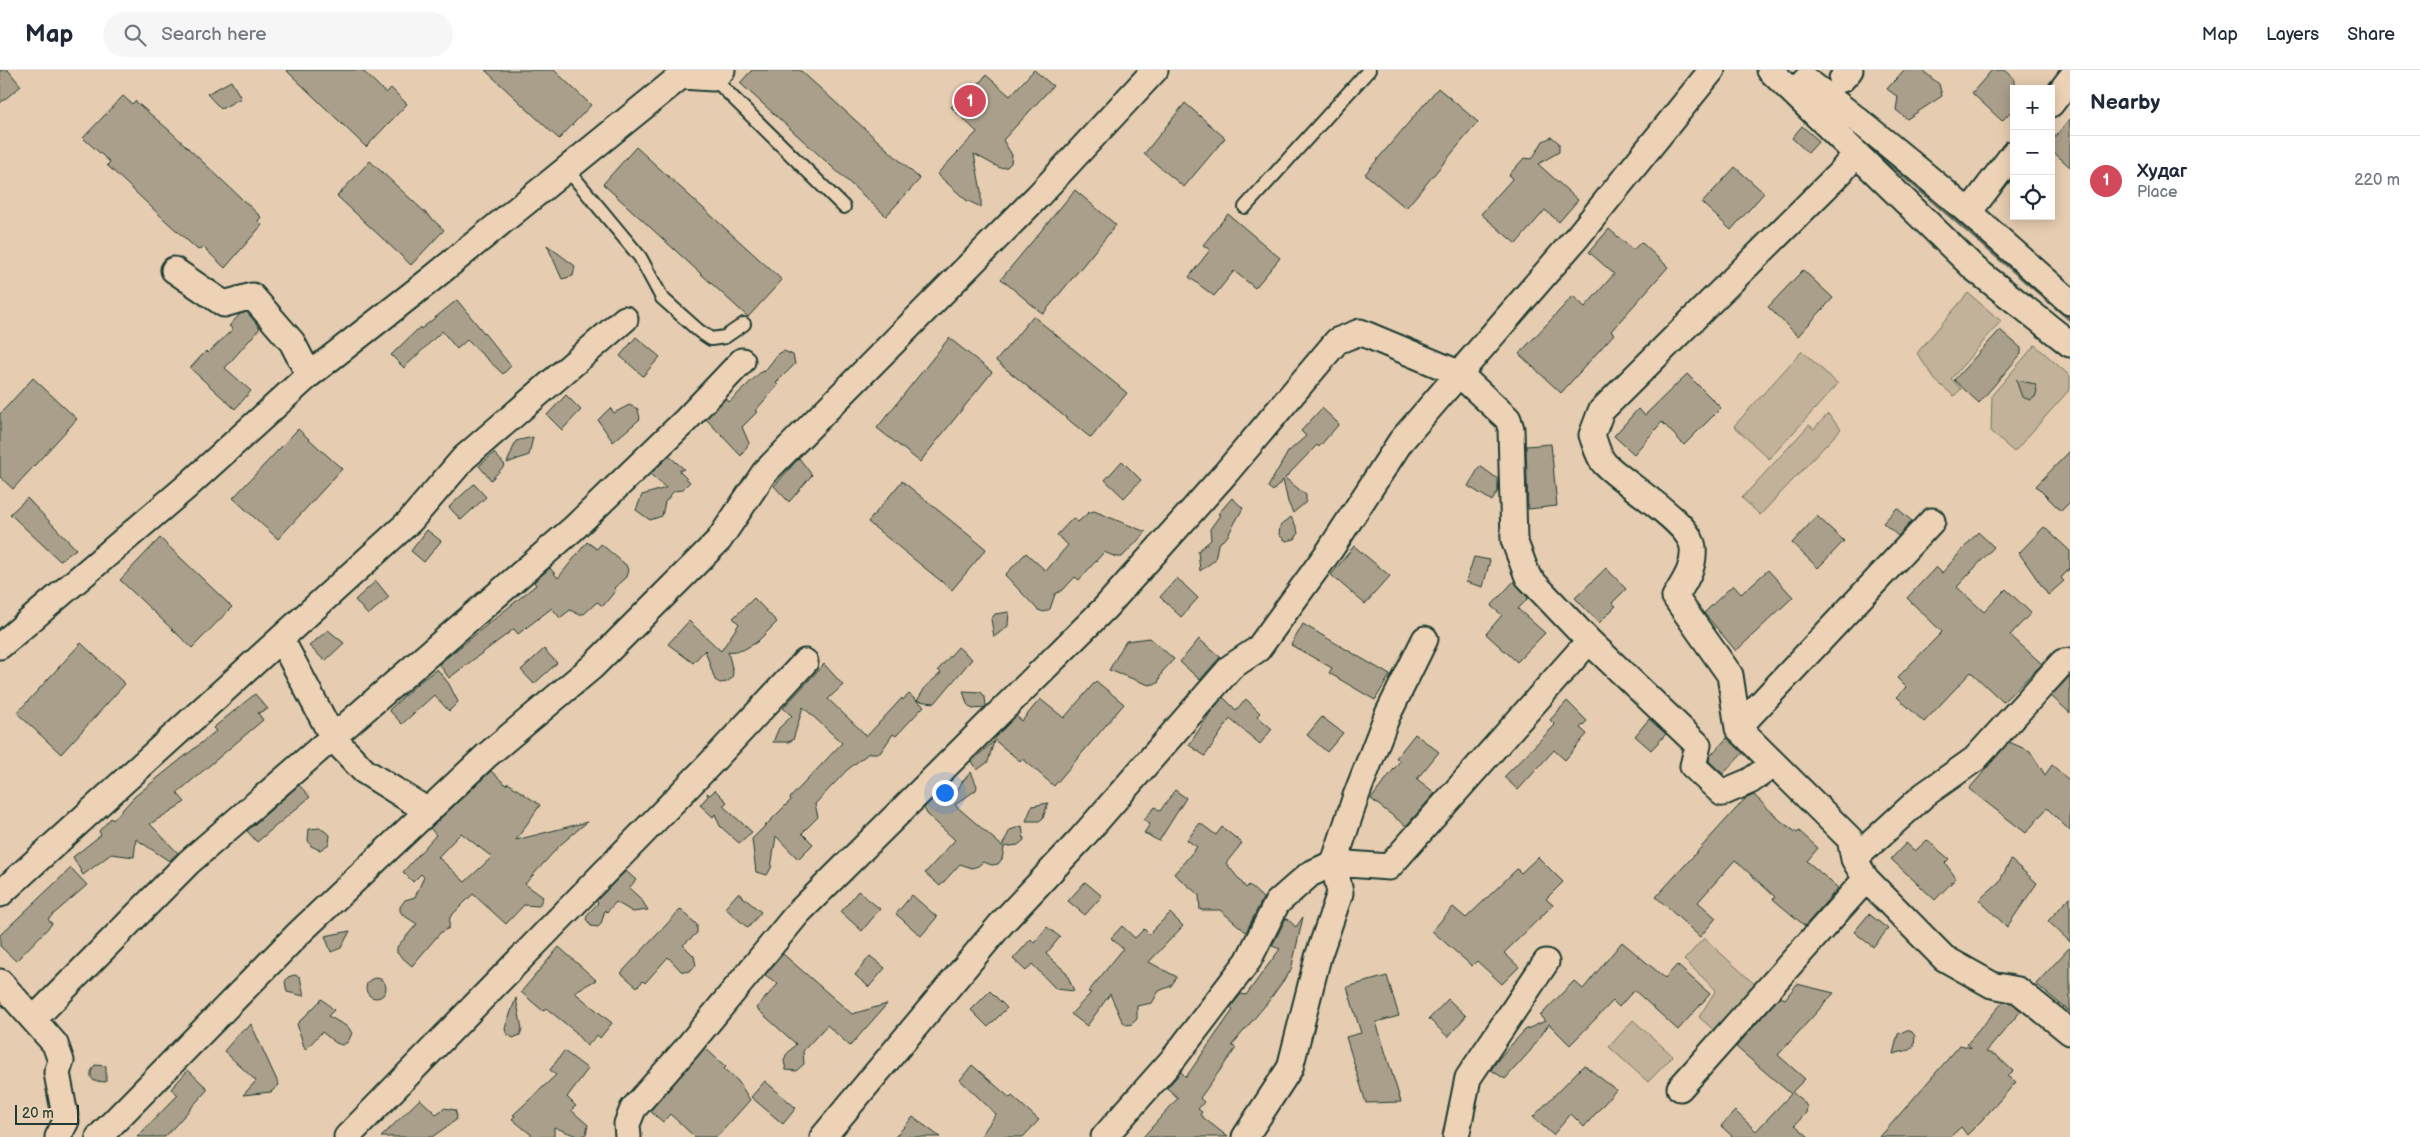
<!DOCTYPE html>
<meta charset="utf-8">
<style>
:root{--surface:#fff;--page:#f6f6f7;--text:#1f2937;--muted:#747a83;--line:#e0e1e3;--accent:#d1495b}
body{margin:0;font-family:"Balsamiq Sans",sans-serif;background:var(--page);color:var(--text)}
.controls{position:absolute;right:15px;top:15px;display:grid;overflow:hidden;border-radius:0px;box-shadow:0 2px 12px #0003}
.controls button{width:45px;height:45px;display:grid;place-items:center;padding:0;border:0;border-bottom:1px solid var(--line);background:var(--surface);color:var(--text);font:25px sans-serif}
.scale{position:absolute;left:15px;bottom:12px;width:64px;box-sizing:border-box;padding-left:5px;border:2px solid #1f3d34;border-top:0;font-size:14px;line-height:18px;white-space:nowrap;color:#1f3d34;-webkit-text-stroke:4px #eed2b5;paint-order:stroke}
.you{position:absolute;left:944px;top:722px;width:18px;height:18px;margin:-12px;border:4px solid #fff;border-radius:50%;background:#1a73e8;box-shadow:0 0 0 8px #1a73e833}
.badge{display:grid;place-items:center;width:32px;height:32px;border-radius:50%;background:var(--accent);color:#fff;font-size:16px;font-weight:700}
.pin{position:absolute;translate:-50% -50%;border:2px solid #fff;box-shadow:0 1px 5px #0006}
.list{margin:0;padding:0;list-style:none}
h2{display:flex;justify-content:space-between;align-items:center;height:65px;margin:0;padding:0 20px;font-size:21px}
h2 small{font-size:16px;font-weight:400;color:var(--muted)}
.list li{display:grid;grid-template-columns:32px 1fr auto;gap:15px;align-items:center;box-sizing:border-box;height:90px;padding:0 20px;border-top:1px solid var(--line)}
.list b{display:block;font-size:19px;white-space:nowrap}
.list p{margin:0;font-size:16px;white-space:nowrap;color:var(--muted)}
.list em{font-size:16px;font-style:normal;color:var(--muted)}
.icon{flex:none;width:28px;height:28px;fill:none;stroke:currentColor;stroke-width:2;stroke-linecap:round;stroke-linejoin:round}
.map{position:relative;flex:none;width:2070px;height:1067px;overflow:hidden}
header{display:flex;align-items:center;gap:30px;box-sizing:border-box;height:70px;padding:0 25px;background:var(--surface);border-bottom:1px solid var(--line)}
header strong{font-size:24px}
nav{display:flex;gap:28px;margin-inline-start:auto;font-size:18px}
.search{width:350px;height:45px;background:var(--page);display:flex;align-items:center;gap:12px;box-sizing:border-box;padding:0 18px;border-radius:28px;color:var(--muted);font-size:19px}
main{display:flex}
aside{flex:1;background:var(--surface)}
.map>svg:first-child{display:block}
</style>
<header>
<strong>Map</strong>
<div class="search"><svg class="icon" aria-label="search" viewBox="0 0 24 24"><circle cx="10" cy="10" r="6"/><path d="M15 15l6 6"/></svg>Search here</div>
<nav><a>Map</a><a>Layers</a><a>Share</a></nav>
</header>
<main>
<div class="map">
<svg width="2070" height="1067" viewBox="0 0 2070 1067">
<rect width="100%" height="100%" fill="#e6ccb0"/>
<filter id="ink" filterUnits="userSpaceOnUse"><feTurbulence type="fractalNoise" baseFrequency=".02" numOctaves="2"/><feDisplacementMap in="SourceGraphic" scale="10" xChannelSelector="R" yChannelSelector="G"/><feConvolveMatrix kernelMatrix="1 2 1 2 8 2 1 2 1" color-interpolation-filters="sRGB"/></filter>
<g filter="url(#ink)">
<!-- green -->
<path fill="#c1b299" stroke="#707866" d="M1968,223l33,28 -50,58 10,10 -7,7 -19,-16 -18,-27z
M2035,275l35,31v13l-56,63 -23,-20 1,-37z
M1802,281l36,33 -69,75 -35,-33z
M1828,344l13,15 -81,86 -18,-17 67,-73 5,4z
M1704,868l56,51 -43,44 -18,-16 17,-27 -32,-30z
M1633,950l40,36 -25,26 -39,-35z"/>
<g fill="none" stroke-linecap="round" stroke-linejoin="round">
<!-- stream -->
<path stroke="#646e5f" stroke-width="6" d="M1879,83l191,165"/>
</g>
<!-- building -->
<path fill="#a99f8a" stroke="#1f3d34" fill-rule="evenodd" d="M0,0h8l13,16 -21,17z
M286,0h76l24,23 5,-5 16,16 -41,43z
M485,0h69l37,35 -32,34z
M752,0h48l120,109 -34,37 -146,-133z
M1034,0l19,16 -50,54 9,15 -1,8 -4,4 -7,1 -26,-14 7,37v16l-15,-7 -29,-26 40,-42 -26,-25 13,-14 4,4 18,-22 24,21z
M1904,0h18l17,14 3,12 -35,23 -11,-9 2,-13 -11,-8z
M1992,0h13l9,8v30l-12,13 -30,-28z
M231,11l10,17 -20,11 -14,-15z
M1438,18l40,34 -72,86 -41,-34z
M123,26l9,8 3,-3 34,29 92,87 -3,4 4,4 -37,43 -22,-21 -5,3 -31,-28 -60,-57 3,-3 -27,-24z
M1185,33l40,35 -41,49 -40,-33z
M2070,49v48l-19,-17v-9z
M1802,56l17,15 -11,12 -16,-15z
M1552,67l7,6v9l-21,12 40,36 -19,22 -14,-12 -29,34 -35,-30 32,-36 -4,-3 15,-17 8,1 11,-18z
M636,77l146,133 -34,37 -145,-133z
M370,91l74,69 -33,35 -74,-69z
M1735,97l29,26 -33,37 -29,-27z
M1075,120l41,35 -73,89 -42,-35z
M1228,144l52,44 -25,30 -21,-17 -20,25 -25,-19 21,-27 -7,-5z
M1609,159l24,21 8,-8 27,25 -57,64 3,3 -53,59 -42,-39 54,-58 12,11 29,-33 -25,-22z
M547,175l28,21 -2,10 -11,3z
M1803,200l30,28 -35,38 -30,-29z
M457,230l54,66 -8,8 -36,-34 -10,9 -15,-18 -38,37 -13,-13 29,-28 1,2z
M247,242l13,16 -35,40 26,23 -16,18 -45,-41 16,-17 2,2 25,-24 -4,-3 11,-12z
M1033,246l94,77 -36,45 -95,-77z
M2000,260l21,18v6l-42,49 -25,-23z
M636,267l24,20 -17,19 -23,-20z
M949,268l43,34 -72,90 -43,-34z
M784,281l9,4 2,9 -19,19 2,2 -23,26 2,1 -15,15 7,16 -8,13 -35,-37 20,-21 3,4 33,-31 2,1 14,-18z
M1687,304l34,34 -37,37 -22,-23 -28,32 -20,-18 24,-27 7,6z
M33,308l44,41 -64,70 -13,-12v-63z
M2016,310l19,4 2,7 -2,6 -5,3 -8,-3z
M566,325l15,15 -19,20 -15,-15z
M629,335l9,4 2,10 -27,23 -15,-22 12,-12 4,5z
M1322,338l17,16 -20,23 -2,-2 -32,33 21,17v7l-13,11 -5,-11 -5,-22 -10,11 -5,-4 20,-35 18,-16 -5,-5z
M298,359l44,40 -64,70 -45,-41z
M533,367l-4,18 -22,8 9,-22z
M1551,374l6,62 -29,3 -2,-63z
M2070,381v51l-9,9 -25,-25z
M494,383l11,12 -14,15 -12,-14z
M669,386l15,13 -5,2 11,11 -8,8 -8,1 -9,11 -3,14 -12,4 -14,-10 6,-15 24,-7 -16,-14z
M799,388l13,17 -23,27 -15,-16z
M1122,391l19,19 -17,18 -19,-18z
M1480,396l18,13v12l-6,10 -24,-15z
M902,411l84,68 -34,41 -84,-68z
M474,414l12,13 -25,23 -12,-13z
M27,428l49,51 -16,12 -50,-47z
M1232,428l11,10 -16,29 -9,7 -3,16 -15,11 -2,-20 13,-11 -1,-11 10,-14 -2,-1z
M1897,438l15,13 -14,15 -15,-13z
M1094,441l52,21 -24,25h-6l-12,-5 -25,28 -4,-3 -12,13 -8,4 -5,15 -6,3 -6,-2 -33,-35 21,-22 20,18 22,-26 -11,-10 16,-17 5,4 10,-9z
M1817,446l27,25 -26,27 -26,-25z
M1291,447l6,11 1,6 -3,5 -9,2 -7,-6 1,-9z
M2044,457l26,24v17l-9,10 3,3 -16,14 -29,-42z
M427,460l14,11 -17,21 -13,-11z
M1978,462l16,15 -37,40 27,25 22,-23 25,24 -21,22 32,29 -39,38 -32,-30 -47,50 -27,-25 9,-10 -9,-9 45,-46 -35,-34 29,-31 6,6z
M160,468l72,69 -40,41 -72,-68z
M587,472l10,7 4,-5 25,21 2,5 -2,7 -12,11 2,2 -13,16 -6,-4 -13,12h-6l-8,-4 -10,8 -8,-10 -34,26 -4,-5 -65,49 -10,-14 97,-79 -2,-3 16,-14 8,10z
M1354,476l36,30 -25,28 -34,-29z
M1474,487l16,3 -7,27 -17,-5z
M1606,498l20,21 -14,14 4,3 -17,17 -24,-25z
M1768,500l25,27 -57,54 -32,-38 29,-28 8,9z
M1177,508l21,20 -17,19 -21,-20z
M376,511l13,16 -21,18 -13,-15z
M1514,511l14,17 -10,11 27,24 -28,29 -31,-28 16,-19 -11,-9z
M754,528l23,24 -20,20 -14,8 -15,2 5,20 -1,6 -5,4 -7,1 -5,-3 -10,-30 -12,13 -25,-19 21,-23 32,30 18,-27 -6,-6z
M1009,542l-1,14 -14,11 -3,-18 4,-5z
M1303,554l87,51 -15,25 -46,-27 3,-5 -41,-23z
M328,560l16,13 -19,18 -16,-15z
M1150,568l24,21 -12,13 -4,11 -9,2 -40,-15 17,-29z
M1199,569l21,18 -20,23 -20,-18z
M81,573l44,41 -64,70 -44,-41z
M958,577l14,12 -37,44 -18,-2 7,5 -28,30 -3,-2 -13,19h-11l-22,17 -32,34 3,13 -16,16 11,11 -15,15 -22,-23 -5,32 -4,7 -11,-3 -4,-33 39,-39 -1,-2 52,-55 -39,-36 -10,33 -5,2h-15l6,-14 13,-12 -9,-8 41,-44 19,21 -15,14 39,37 35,-38 1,2 6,-6 8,7 9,-15 15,-13 -3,-3z
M544,579l13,14 -23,21 -13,-14z
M437,599l12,15 9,18 -9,9 -15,-16 -32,29 -13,-14 29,-27z
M2070,606v37l-19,-17z
M1096,611l28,23 -70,82 -32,-28 -2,3 -27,-22 23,-23 6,5 18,-22 24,19z
M963,621l18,1 4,5 1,9 -2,2 -12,1 -5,-5z
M255,624l13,15 -10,4 5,7 -86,73 8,9 -35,22 28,29 -9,8 -33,-22 -2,18 -23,-3 -28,21 -10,-18 28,-22 -2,-4 12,-13 2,2 21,-23 82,-66 -3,-3z
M1223,627l13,13 10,-11 14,14 -3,3 15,13 -12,15 -30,-25 -25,37 -16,-11 21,-32z
M1567,631l20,20 -7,7 7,6 -22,26 -11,-10 -36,40 -14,-13 51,-52 -5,-5z
M1322,647l21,16 -16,19 -20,-17z
M1649,649l17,15 -15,16 -16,-14z
M1415,664l24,18 -22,27 18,14 -29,33 -35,-27 29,-38 -4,-3z
M1727,668l16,15 -20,21 -14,-13 1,-5z
M994,671l-6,21 -11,8 -5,-9z
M2009,672l21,9 15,24 7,-10 18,16v50l-23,-23 -21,25 -57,-44z
M491,701l15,14 2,-2 32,22 -24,35 71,-18 -27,23 -35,39 18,13 -4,9 -15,-1 -18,19 -33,-30 -23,23 -1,11 -9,5 -28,33 -15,-13v-6l20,-23 -14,-9 -3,-4v-4l5,-7 10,-3 9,-20 -3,-3 -8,8 -10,-10 33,-37 -6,-7zM461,763l31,24 -27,25 -27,-25z
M971,702l6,14 -1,4 -21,15 47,41 8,-16 12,-4 2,14 -6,5 -15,2 1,1 -2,11 -4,5 -6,1 -9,-3 -5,4 -6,2 -12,-4 -20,22 -15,-13 30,-33 -28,-26 -3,-6 16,-16 13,6 9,-16z
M299,715l11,12 -53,45 -10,-11z
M715,720l12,12 -4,4 29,26 -13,11 -19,-17 -5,-12 -2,3 -13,-12 8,-9 -1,-3 3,2z
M1175,720l11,8 -27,43 -15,-8 6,-9 -6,-5 11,-12 5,4z
M1754,725l27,26 16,12 2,-2 19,17 -11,13 31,27 -33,38 -32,-27 2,-2 -40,-37 -37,42 18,16 -16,19 -44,-40 89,-98z
M1048,733l-5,15 -4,3h-13l6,-15z
M1200,753l16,12 6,-8 20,16 -16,20 20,25 3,-3 14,13 -17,34 -26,-22h-20l-1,-15 -25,-21 23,-27 -10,-7z
M320,758l10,7 -1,9 -9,6 -9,-4 -3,-6 1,-11z
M1927,770l22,19 -4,4 11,15 -21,22 -44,-41 15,-16 9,8z
M1538,787l25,25 -17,17 7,6 -49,48 15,14 -17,17 -25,-23 -5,5 -40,-35 21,-24 13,11 51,-49 4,4z
M2011,790l26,23 -30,44 -28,-27 20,-18z
M71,798l16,17 -39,34 4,5 -36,37 -16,-15v-11z
M626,801l10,9 -7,8 12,11 7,11 -15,2 -17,-10 -9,10 -2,-2 -4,14 -3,3 -7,-1 -5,-7 2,-5 10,-11 -2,-2z
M1085,812l17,14 -17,19 -17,-14z
M858,821l22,18 -18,22 -21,-19z
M738,823l23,19 -13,16 -23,-20z
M912,825l25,22 -16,19 -25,-22z
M2070,827v45l-22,-21z
M681,839l16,16v8l-14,12 11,11 2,10 -8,6 -7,-1 -13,-14 -23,26 -2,-2 -6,6 -16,-14z
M1170,843l13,13 -34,36 28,15 -6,9 -12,5 -7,12 -15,3v13l-5,5 -5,1 -5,-4 -12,-27 -23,32 -16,-12 20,-21 -3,-1 35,-43 -12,-11 11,-12 13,12 9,-9 5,5z
M1869,844l19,15 -15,18 -19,-15z
M1303,847l-12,53 -23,32 -36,43 4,3 -36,50 4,4 -6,7 4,3 -2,3 28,22h-85l35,-39 -11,-10 14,-16 5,5 47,-67 -3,-2 11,-14 5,1 34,-46 -8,-3 14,-28 10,9z
M1047,857l13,10 -14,17 20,18 8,19 -18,-2 -24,-25 -6,7 -13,-12 18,-20 3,4z
M350,861l-9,17 -10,4 -6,-16z
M1622,872l43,36 12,-13 33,29 -32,36 -44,-40 -15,17 -6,-6 -43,44 -21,-21 -18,26 -26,29 -14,-9 9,-13 25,-27 20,-9 -5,-5 34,-35 9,8z
M559,877l37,33 -22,12 38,31 -12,15 -3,-3 -10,11 -11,-12 1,-1 -31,-25 -3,3 -22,-19z
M2070,877v65l-34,-28z
M783,884l69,60 35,-10 -37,42 -23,-21 -24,26 1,13 -8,7 -10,-1 -2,-9 2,-6 10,-11 -40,-36 22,-24 -13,-9z
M870,886l15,12 -16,19 -14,-12z
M294,905l6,2 4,19 -17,-4 -2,-10 3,-5z
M1387,906l12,40 -23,6 25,80 -35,1 -20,-66 15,-4 -14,-46z
M366 918a10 10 0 1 1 20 0a10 10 0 1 1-20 0Z
M1797,914l37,9 -56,62 27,24 -13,13 12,10 3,5 -1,6 -11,12 14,12h-76l-12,-11 14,-15 21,20 35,-37 -55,-47 40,-46 5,-4 4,2z
M990,921l17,17 -19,19 -17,-17z
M516,928l6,31 -2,6 -7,3 -7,-5 -1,-5z
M322,929l12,11 -6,6 20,11 4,6 -4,9 -6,3 -6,-2 -14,-11 -17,18 -8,-26z
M1448,929l18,17 -18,21 -19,-18z
M2003,932l9,1 9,8 -35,41 10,3 17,16 -5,5 8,6 -34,38 -15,15 -6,-8 -11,10h-70l80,-92 12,3 -5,-4z
M251,954l28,61 -8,7 -28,3 13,-14 -32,-30 20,-23 2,2z
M1907,960l5,2 3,4 -1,10 -5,4 -16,4 5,-20z
M705,978l21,19 -2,2 14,12 12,19 -33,37h-22l-25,-23 -7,8 -13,-11z
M564,981l24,18 -21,28 9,9 -5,4 17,15 -2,9 -7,3 -25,-10v10h-20l-22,-18 3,-3 -2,-1 43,-40 -6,-5z
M95,995l11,1v16l-12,-1 -3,-4v-5z
M972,995l38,33 2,-2 27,24 -16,17h-43l16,-23 -36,-34z
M1584,995l32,25 -32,37 -13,-13 -18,21 -20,-18z
M188,1000l20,19 -43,48h-28l41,-42 -7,-6z
M765,1011l31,27 -13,16 -32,-27z
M420,1029l16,15 9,-6 10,2 2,6 -1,4 -24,17h-51z
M913,1047l27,20h-45z"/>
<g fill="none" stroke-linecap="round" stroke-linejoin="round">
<!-- service casing -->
<g stroke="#1f3d34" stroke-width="16">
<path id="service" d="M713,8l131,129
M567,99l73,88 22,41 37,33 12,8 14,-2 19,-13
M1245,137l124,-137"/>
</g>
<!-- minor casing -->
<g stroke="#1f3d34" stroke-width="29">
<path id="minor" d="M1770,0l205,199 95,75
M1842,9l8,-9
M1794,23l12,-13c92,69 178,145 264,222
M2051,34l19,-25
M1856,83l-15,19 -240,239 -9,24c3,8 6,21 12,28 18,20 87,59 89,85 2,19 -9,34 -18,49l55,78 8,53 112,111 4,20 12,20 78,79 48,27 26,5 52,42
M1969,142l45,-59
M174,200l50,34 28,-8 40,46 17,33
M281,569l52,99 31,33 64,40
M0,576l185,-158 124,-113 120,-94 252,-205 32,2 9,-8
M1738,658l194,-207
M1854,789l70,-64 51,-36 88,-97 7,-1
M0,824l410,-373 54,-63 161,-139
M0,912l55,62 6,17 -4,12 9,48 -8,16
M34,949l155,-157 385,-334 111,-107 57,-60
M1680,1018l186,-209
M99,1067l200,-204 187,-177 106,-89 127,-127 45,-67 274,-277 117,-126
M347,1067l362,-372 96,-103
M628,1067l-1,-13 6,-15 53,-60 112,-136 307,-305 120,-134 112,-133 23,-9 98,41 50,46 3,10 3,111 14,37 61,64 109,104 -5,21 29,27 28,-12 24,-17
M823,1067l178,-213 79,-84 151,-173 27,-18 72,-99 71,-109 177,-205 134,-166
M1104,1067l70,-79 74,-97 29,-58 33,-29 24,-11 55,4 200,-226
M1245,1067l45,-69 28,-111 22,-64 -6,-30 22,-67 31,-80 38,-77
M1456,1067l12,-59 78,-116"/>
</g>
<!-- service -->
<use href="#service" stroke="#eed2b5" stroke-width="12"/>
<!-- minor -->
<use href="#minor" stroke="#eed2b5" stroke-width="25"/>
</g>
</g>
</svg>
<div class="controls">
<button>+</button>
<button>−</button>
<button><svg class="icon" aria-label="locate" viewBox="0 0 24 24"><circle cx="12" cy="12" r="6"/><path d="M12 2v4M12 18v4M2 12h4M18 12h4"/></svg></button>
</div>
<div class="scale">20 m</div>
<div class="you"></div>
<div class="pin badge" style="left:970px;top:31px">1</div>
</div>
<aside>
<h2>Nearby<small></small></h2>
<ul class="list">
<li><span class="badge">1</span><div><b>Худаг</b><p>Place</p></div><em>220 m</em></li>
</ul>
</aside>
</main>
